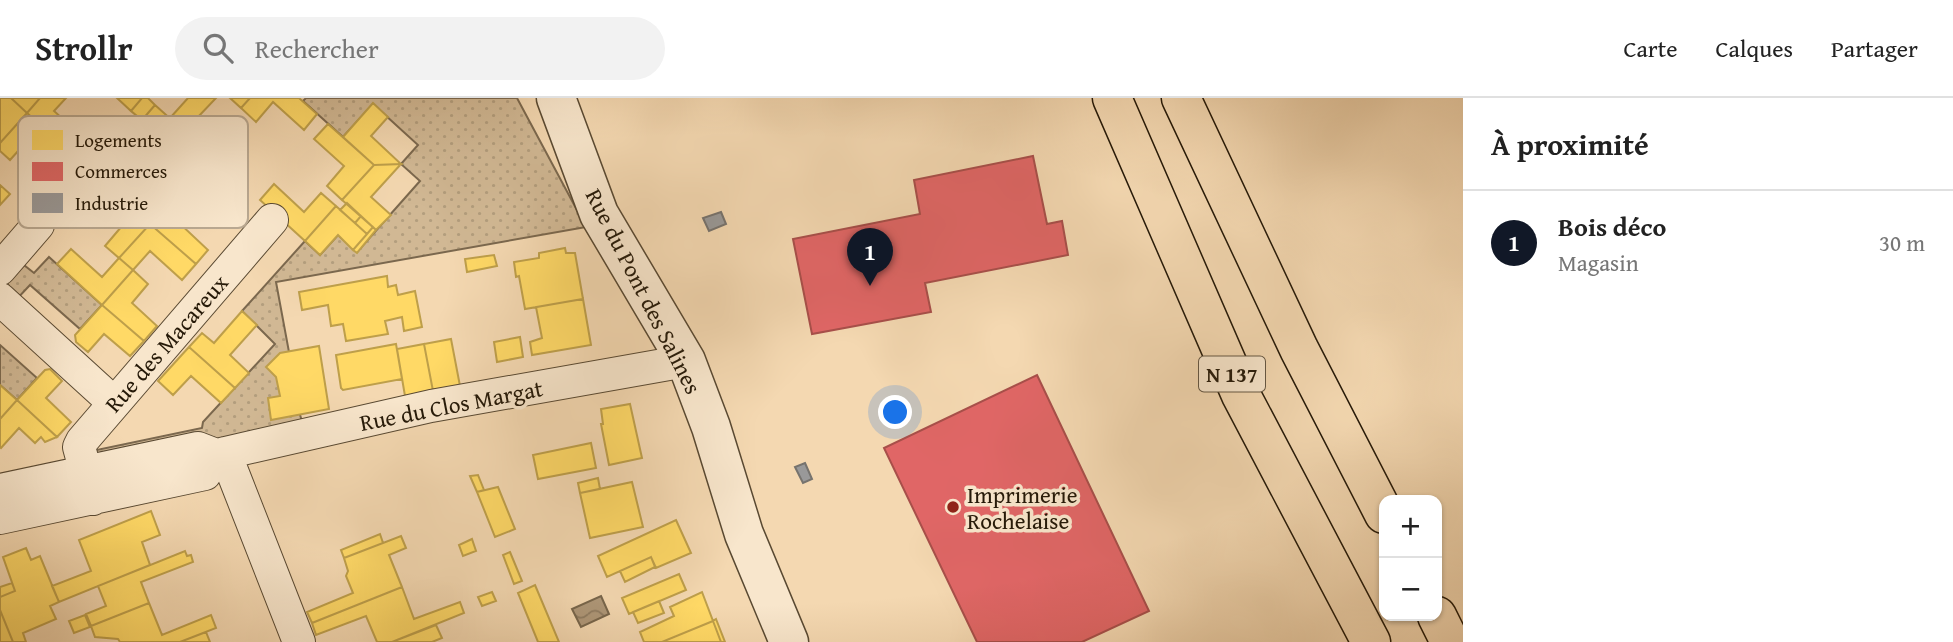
<!DOCTYPE html>
<html lang="fr">
<meta charset="utf-8">
<style>
:root{--surface:#fff;--page:#f2f2f2;--text:#222;--muted:#767676;--line:#e0e0e0;--accent:#111827}
body{margin:0;font-family:"Gentium Book Plus",serif;background:var(--page);color:var(--text)}
.controls{position:absolute;right:21px;bottom:21px;display:grid;overflow:hidden;border-radius:14px;box-shadow:0 2px 5px #0004}
.controls button{width:63px;height:63px;display:grid;place-items:center;padding:0;border:0;border-bottom:2px solid var(--line);background:var(--surface);color:var(--text);font:35px sans-serif}
.you{position:absolute;left:896px;top:315px;width:24px;height:24px;margin:-18px;border:5px solid #fff;border-radius:50%;background:#1a73e8;box-shadow:0 0 0 10px #1a73e833}
.badge{display:grid;place-items:center;width:46px;height:46px;border-radius:50%;background:var(--accent);color:#fff;font-size:23px;font-weight:700}
.pin{position:absolute;translate:-50% -58px;filter:drop-shadow(0 2px 4px #0008)}
.pin::after{content:'';position:absolute;top:37px;width:24px;height:21px;background:inherit;clip-path:polygon(0 0,100% 0,50% 100%)}
.list{margin:0;padding:0;list-style:none}
h2{display:flex;justify-content:space-between;align-items:center;height:91px;margin:0;padding:0 28px;font-size:30px}
h2 small{font-size:23px;font-weight:400;color:var(--muted)}
.list li{display:grid;grid-template-columns:46px 1fr auto;gap:21px;align-items:center;box-sizing:border-box;height:105px;padding:0 28px;border-top:2px solid var(--line)}
.list b{display:block;font-size:26px;white-space:nowrap}
.list p{margin:0;font-size:23px;white-space:nowrap;color:var(--muted)}
.list em{font-size:23px;font-style:normal;color:var(--muted)}
.icon{flex:none;width:38px;height:38px;fill:none;stroke:currentColor;stroke-width:2;stroke-linecap:round;stroke-linejoin:round}
.map{position:relative;flex:none;width:1463px;height:544px;overflow:hidden}
header{display:flex;align-items:center;gap:42px;box-sizing:border-box;height:98px;padding:0 35px;background:var(--surface);border-bottom:2px solid var(--line)}
header strong{font-size:33px}
nav{display:flex;gap:38px;margin-inline-start:auto;font-size:24px}
.search{width:490px;height:63px;background:var(--page);display:flex;align-items:center;gap:18px;box-sizing:border-box;padding:0 24px;border-radius:38px;color:var(--muted);font-size:26px}
main{display:flex}
aside{flex:1;background:var(--surface)}
.map>svg:first-child{display:block}
</style>
<header>
<strong>Strollr</strong>
<div class="search"><svg class="icon" aria-label="search" viewBox="0 0 24 24"><circle cx="10" cy="10" r="6"/><path d="M15 15l6 6"/></svg>Rechercher</div>
<nav><a>Carte</a><a>Calques</a><a>Partager</a></nav>
</header>
<main>
<div class="map">
<svg width="1463" height="544" viewBox="0 0 1463 544">
<defs>
<pattern id="grass-dots" width="8" height="8" patternUnits="userSpaceOnUse" patternTransform="scale(1.75)"><rect width="8" height="8" fill="#d1b894"/><path d="M2 2h.1M6 6h.1" fill="none" stroke="#b39e7e" stroke-width="1.8" stroke-linecap="round"/></pattern>
<pattern id="water-waves" width="16" height="10" patternUnits="userSpaceOnUse" patternTransform="scale(1.75)"><rect width="16" height="10" fill="#ae9778"/><path d="M0 5q4-4 8 0t8 0" fill="none" stroke="#8d7a60"/></pattern>
</defs>
<rect width="100%" height="100%" fill="#f4d8b1"/>
<filter id="stains"><feTurbulence type="fractalNoise" baseFrequency=".00286" numOctaves="4"/><feColorMatrix values="0 0 0 0 .2 0 0 0 0 .09 0 0 0 0 .02 0 0 0 .5 -.17"/></filter>
<radialGradient id="worn" r=".72"><stop offset=".6" stop-color="#630" stop-opacity="0"/><stop offset="1" stop-color="#630" stop-opacity=".3"/></radialGradient>
<!-- grass -->
<path fill="url(#grass-dots)" stroke="#7b684e" stroke-width="2" d="M306,0h211l69,129 -310,55 13,70 -7,2 24,81 -221,38 -3,-32 15,9 105,-22 1,-6 72,-78 -33,-33 63,-70 15,14 18,-20 19,17 63,-71 -19,-17 17,-19 -45,-41 -30,33 -40,-36z
M49,159l53,48 -22,24 -50,-44 -15,16 -7,-17v-8l12,-14 14,11z
M0,247l37,33 -20,22 -17,-15z"/>
<!-- water -->
<path fill="url(#water-waves)" stroke="#77654b" stroke-width="2" d="M601,498l8,18 -28,13 -9,-18z"/>
<!-- homes -->
<path fill="#ffd966" stroke="#be9f4a" stroke-width="2" d="M0,0h11l16,15 -27,30z
M11,0h29l-13,15z
M40,0h26l-12,13 32,29 -13,14 -46,-41z
M117,0h25l-11,13z
M142,0h6l7,7 -13,15 -11,-9z
M188,0h28l-18,19 31,27 -27,3 -32,-29z
M230,0h20l-9,10z
M250,0h49l18,16 -13,16 -31,-28 -17,20 -15,-14z
M373,5l15,14 -17,19 30,28 -27,1 -31,-28z
M155,7l47,42 -30,34 -15,-12 17,-19 -32,-30z
M27,15l46,41 -14,16 -32,-29 -17,19 -10,-9v-8z
M328,26l46,41 -32,35 -15,-14 17,-20 -30,-27z
M401,66l-30,33 20,18 -15,15 -34,-30 32,-35z
M105,85l45,41 -31,34 -14,-12 17,-20 -31,-28z
M274,86l30,28 17,-19 15,13 -31,35 -45,-41z
M0,87l10,9 -10,11z
M180,92l14,12 -17,19 31,29 -12,14 -46,-40z
M347,105l14,13 -6,7 -15,-13z
M336,108l31,28 -14,16 -15,-15 -18,20 -15,-14z
M361,118l12,11 -6,7 -12,-11z
M150,126l46,40 -14,16 -32,-29 -17,19 -14,-12z
M373,129l3,3 -19,23 -4,-3z
M565,150l1,5h9l8,46 -58,10 -6,-33 -3,1 -2,-15 25,-4v-5z
M71,151l31,28 17,-19 14,12 -31,35 -45,-41z
M494,157l3,11 -30,6 -2,-13z
M133,172l15,14 -16,19 25,23 -13,15 -42,-36z
M387,178l1,11 8,-2 2,10 17,-4 7,36 -18,4 -2,-14 -17,4 3,13 -42,7 -3,-17 -12,2 -3,-21 -26,5 -3,-18z
M583,201l8,46 -59,10 -2,-13 12,-4 -6,-31z
M102,207l42,36 -14,15 -26,-22 -16,18 -12,-10 -1,-7z
M242,213l15,14 -27,30 19,18 -14,15 -46,-41 13,-14 12,10z
M520,239l3,20 -26,5 -3,-20z
M451,241l9,47 -27,5 -9,-47z
M396,246l6,35 -59,11 -2,-2 -5,-33z
M424,246l9,47 -28,5 -8,-47z
M319,248l10,63 -58,11 -3,-22 12,-2 -4,-19 -10,-10 14,-14z
M189,249l46,41 -14,15 -30,-27 -18,19 -15,-14z
M50,271l12,12 -16,17 25,24 -14,15 -40,-37 28,-30z
M0,287l17,15 -17,19z
M17,302l40,37 -12,5 -4,-5 -6,6 -16,-15 -18,20 -1,-1v-28z
M630,306l12,54 -33,7 -8,-41h2l-2,-15z
M591,345l5,25 -58,11 -5,-24z
M478,377l6,15 -7,2 -7,-16z
M598,380l2,11 -20,4 -2,-10z
M632,384l11,45 -53,11 -10,-45z
M498,389l17,42 -20,8 -18,-45z
M151,413l9,24 -18,7 8,23 -91,37 -7,-16 39,-15 -12,-31z
M676,422l15,33 -35,15 -5,-11 -44,20 -9,-21z
M380,436l3,9 -39,15 -3,-8z
M401,438l5,12 -17,7 13,32 -90,36 -5,-11 46,-19 -7,-17 2,-5 -4,-13z
M472,441l4,12 -13,5 -4,-11z
M26,450l5,12 9,-4 19,46 -9,4 6,13 -33,14 3,9h-13l-13,-32v-13l15,-6 -12,-34z
M185,453l2,5 4,-1 2,7 -52,20 8,21 -58,23 -5,-12 20,-8 -8,-20z
M510,454l12,29 -8,3 -11,-29z
M651,459l4,10 -30,15 -5,-11z
M679,476l7,16 -57,24 -7,-16z
M12,485l3,8 -15,6v-10z
M535,487l24,57h-21l-20,-49z
M402,489l12,32 46,-17 4,11 -72,29h-15l-11,-26 -50,19 -4,-12z
M492,494l4,9 -14,5 -4,-9z
M702,494l11,29 -51,21h-18l-4,-10 34,-16 -4,-9z
M659,503l5,12 -26,10 -5,-11z
M149,505l13,32 49,-20 5,13 -36,14h-60l-2,-3 -23,-2 -4,-11z
M0,512l13,32h-13z
M85,517l5,12 -16,6 -5,-12z
M716,521l9,23h-4l-8,-21z
M713,523l8,21h-59z
M436,527l6,13 -10,4h-40z
M206,534l4,10h-30z"/>
<!-- shops -->
<path fill="#e06666" stroke="#a84f4a" stroke-width="2" d="M1033,58l14,68 15,-3 6,34 -143,28 6,29 -119,22 -19,-95 127,-25 -6,-34z
M1037,277l112,236 -67,31h-105l-93,-194z"/>
<!-- industry -->
<path fill="#999" stroke="#76736e" stroke-width="2" d="M721,114l5,12 -17,7 -6,-13z
M805,365l7,16 -9,4 -8,-16z"/>
<g fill="none" stroke-linecap="round" stroke-linejoin="round">
<!-- minor casing -->
<g stroke="#594932" stroke-width="34">
<path id="minor" d="M0,171l38,-44
M0,201l114,104
M225,355l74,189
M0,392l198,-42 18,7 9,-2 206,-47 255,-45
M93,401l-14,-52 3,-6 190,-221
M0,420l205,-44 11,-19"/>
</g>
<!-- tertiary casing -->
<g stroke="#594932" stroke-width="41">
<path id="tertiary" d="M556,0l43,116 87,147 25,66 33,107 45,108"/>
</g>
<!-- trunk casing -->
<g stroke="#251908" stroke-width="41">
<path id="trunk" d="M1112,0l129,297 130,247
M1181,0l118,251 85,165
M1437,518l13,26"/>
</g>
<!-- minor -->
<use href="#minor" stroke="#f8e6cc" stroke-width="32"/>
<!-- tertiary -->
<use href="#tertiary" stroke="#f8e6cc" stroke-width="38"/>
<!-- trunk -->
<use href="#trunk" stroke="#f4d8b1" stroke-width="38"/>
</g>
<!-- markers -->
<circle fill="#8f2418" stroke="#f8e6cc" stroke-width="2.5" cx="953" cy="409" r="7"/>
<g text-anchor="middle" dominant-baseline="central" stroke-width="7" stroke-linejoin="round" paint-order="stroke">
<!-- shield labels -->
<rect fill="#f8e6cc" stroke="#645643" stroke-width="2" x="1199" y="258.5" width="66" height="35" rx="5"/>
<g font-size="21" font-weight="bold" fill="#251908">
<text x="1232" y="276">N 137</text>
</g>
<!-- street labels -->
<g font-size="23" fill="#251908" stroke="#f8e6cc">
<text transform="translate(644 193) rotate(63)">Rue du Pont des Salines</text>
<text transform="translate(166 245) rotate(-49)">Rue des Macareux</text>
<text transform="translate(451 307) rotate(-11)">Rue du Clos Margat</text>
</g>
<!-- poi labels -->
<g font-size="23" fill="#251908" stroke="#f8e6cc" text-anchor="start">
<text x="967" y="396">Imprimerie<tspan x="967" dy="26">Rochelaise</tspan></text>
</g>
</g>
<!-- legend -->
<rect x="18" y="18" width="230" height="112" rx="10" fill="#f8e6cc" stroke="#b9a891" stroke-width="2"/>
<rect x="32" y="32" width="31" height="20" fill="#ffd966"/>
<rect x="32" y="64" width="31" height="19" fill="#e06666"/>
<rect x="32" y="95" width="31" height="20" fill="#999"/>
<g font-size="19" fill="#251908">
<text x="75" y="49">Logements</text>
<text x="75" y="80">Commerces</text>
<text x="75" y="112">Industrie</text>
</g>
<rect width="100%" height="100%" filter="url(#stains)"/>
<rect width="100%" height="100%" fill="url(#worn)"/>
</svg>
<div class="controls">
<button>+</button>
<button>−</button>
</div>
<div class="you"></div>
<div class="pin badge" style="left:870px;top:188px">1</div>
</div>
<aside>
<h2>À proximité<small></small></h2>
<ul class="list">
<li><span class="badge">1</span><div><b>Bois déco</b><p>Magasin</p></div><em>30 m</em></li>
</ul>
</aside>
</main>
